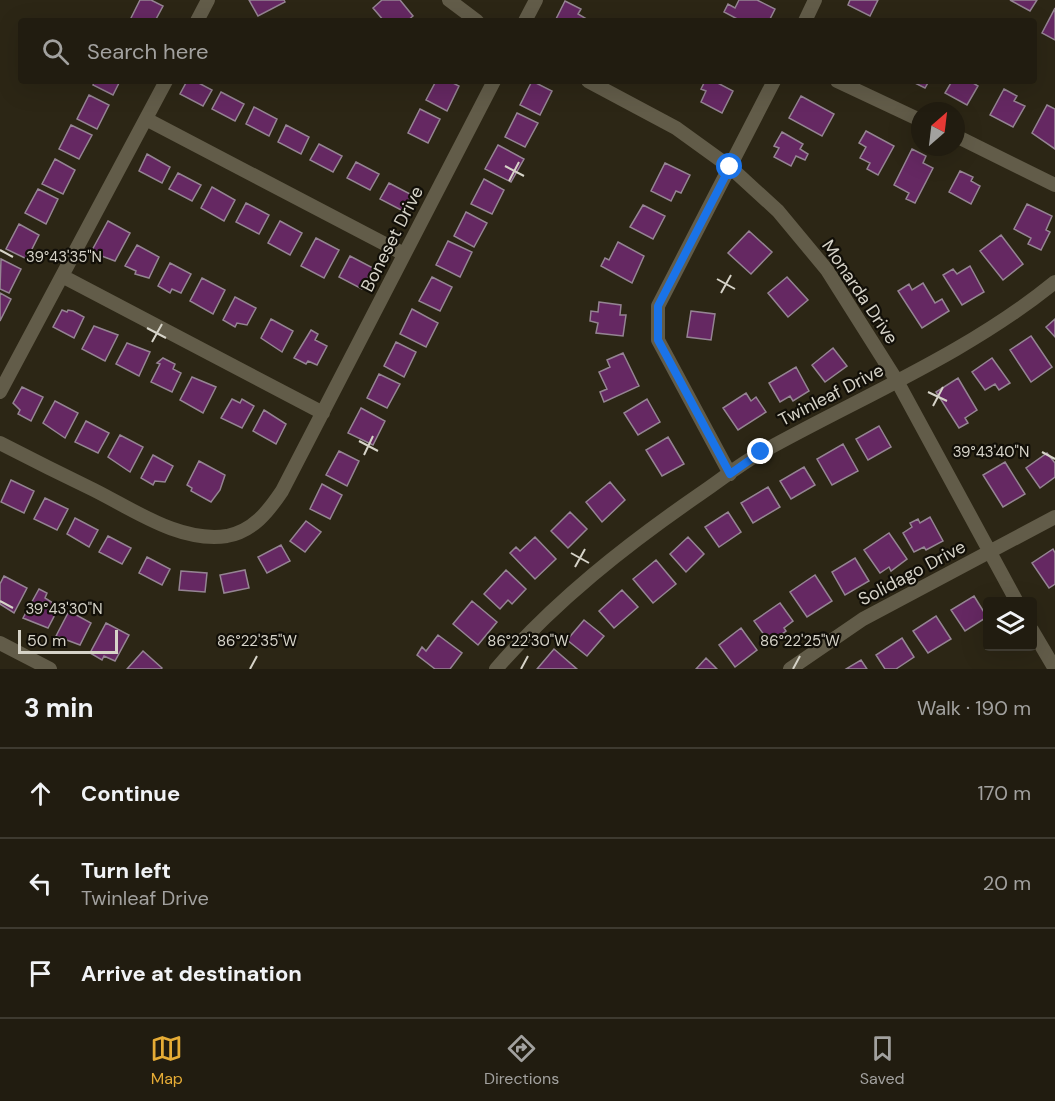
<!DOCTYPE html>
<meta charset="utf-8">
<style>
:root{--surface:#211c10;--page:#2d291e;--text:#f1f3f6;--muted:#a2a19f;--line:#3e3a30;--accent:#e6ac36}
body{margin:0;font-family:"DM Sans",sans-serif;background:var(--page);color:var(--text)}
.controls{position:absolute;right:18px;bottom:18px;display:grid;overflow:hidden;border-radius:6px;box-shadow:0 6px 24px #0002}
.controls button{width:54px;height:54px;display:grid;place-items:center;padding:0;border:0;border-bottom:2px solid var(--line);background:var(--surface);color:var(--text);font:30px sans-serif}
.compass{position:absolute;left:911px;top:102px;width:54px;height:54px;border-radius:50%;background:var(--surface);box-shadow:0 6px 24px #0002;rotate:28deg}
.scale{position:absolute;left:18px;bottom:15px;width:100px;box-sizing:border-box;padding-left:6px;border:3px solid #d6d3c8;border-top:0;font-size:16px;line-height:21px;white-space:nowrap;color:#d6d3c8;-webkit-text-stroke:4px #120f08;paint-order:stroke}
.stop{position:absolute;width:18px;height:18px;margin:-14px;border:4px solid #1a73e8;border-radius:50%;background:#fff}
.stop.end{background:#1a73e8;border-color:#fff;box-shadow:0 2px 6px #0008}
.list{margin:0;padding:0;list-style:none}
h2{display:flex;justify-content:space-between;align-items:center;height:78px;margin:0;padding:0 24px;font-size:26px}
h2 small{font-size:20px;font-weight:400;color:var(--muted)}
.list li{display:grid;grid-template-columns:39px 1fr auto;gap:18px;align-items:center;box-sizing:border-box;height:90px;padding:0 24px;border-top:2px solid var(--line)}
.list b{display:block;font-size:22px;white-space:nowrap}
.list p{margin:0;font-size:20px;white-space:nowrap;color:var(--muted)}
.list em{font-size:20px;font-style:normal;color:var(--muted)}
.icon{flex:none;width:33px;height:33px;fill:none;stroke:currentColor;stroke-width:2;stroke-linecap:round;stroke-linejoin:round}
.map{position:relative;flex:none;width:1055px;height:669px;overflow:hidden}
.search{position:absolute;background:var(--surface);box-shadow:0 6px 24px #0002;left:18px;right:18px;top:18px;height:66px;display:flex;align-items:center;gap:15px;box-sizing:border-box;padding:0 21px;border-radius:6px;color:var(--muted);font-size:22px}
.sheet{height:348px;background:var(--surface)}
nav{display:flex;justify-content:space-around;align-items:center;box-sizing:border-box;height:84px;border-top:2px solid var(--line);background:var(--surface);font-size:16px;color:var(--muted)}
nav a{display:grid;justify-items:center;gap:3px}
nav .on{color:var(--accent)}
.map>svg:first-child{display:block}
</style>
<div class="map">
<svg width="1055" height="669" viewBox="0 0 1055 669">
<rect width="100%" height="100%" fill="#2c2615"/>
<!-- building -->
<path fill="#652862" stroke="#958493" stroke-width="1.5" d="M140,0h11l12,6 -8,15 -25,-1z
M249,0h35l1,2 -27,14z
M382,0h18l13,16 -6,5h-23l-11,-13z
M739,0h18l18,9 -6,12h-28l-17,-9 4,-8 7,4z
M850,0h28l-8,16 -22,-11z
M1010,0h27l-7,11z
M565,1l16,8 -3,5 12,7h-35z
M1055,8v32l-13,-7z
M95,81h25l-7,14 -20,-10z
M187,81h8l17,9 -9,16 -23,-12z
M436,81h13l10,5 -12,25 -21,-11z
M532,81l20,10 -12,24 -20,-10z
M705,81h9l19,10 -11,22 -21,-11 5,-11 -5,-2z
M911,81h18l-4,7z
M952,81h18l8,5 -11,19 -22,-12z
M1004,89l13,7 -3,5 11,5 -12,21 -23,-12z
M221,92l23,12 -9,17 -23,-12z
M89,95l20,10 -12,24 -20,-10z
M801,96l33,18 -12,22 -33,-18z
M1047,105l8,4v40l-23,-16z
M254,107l23,12 -8,17 -23,-12z
M420,109l20,10 -12,24 -20,-10z
M517,113l21,10 -13,24 -20,-10z
M71,125l21,10 -13,24 -20,-10z
M286,125l23,12 -8,17 -23,-12z
M866,131l28,15 -16,29 -11,-6 3,-6 -10,-5 6,-11 -7,-4z
M782,132l21,12 -3,5 8,5 -3,6 -9,-4 -5,10 -17,-9 5,-9 -5,-2z
M319,144l23,12 -9,16 -23,-12z
M498,145l26,14 -13,23 -26,-13z
M912,149l14,7 -3,7 10,5 -18,35 -9,-4 3,-6 -15,-8z
M147,154l23,13 -8,16 -23,-12z
M55,159l20,11 -12,24 -21,-10z
M356,162l23,12 -9,16 -23,-12z
M665,163l25,12 -9,18 -5,-2 -5,10 -20,-10z
M960,171l13,6 -2,4 9,5 -9,18 -22,-12z
M178,173l23,12 -9,16 -23,-12z
M484,179l20,11 -12,24 -21,-10z
M389,183l23,12 -9,16 -23,-12z
M212,187l23,13 -11,21 -23,-13z
M38,189l20,10 -12,25 -21,-11z
M246,203l23,12 -10,19 -23,-12z
M1027,204l25,12 -6,14 4,2 -9,18 -13,-6 3,-6 -17,-9z
M643,205l22,11 -12,23 -23,-12z
M466,212l21,11 -13,24 -20,-11z
M108,221l22,12 -15,28 -24,-9z
M280,221l22,12 -12,22 -22,-12z
M19,224l20,11 -12,24 -21,-10z
M749,231l23,21 -21,22 -23,-21z
M1001,235l22,29 -20,16 -23,-29z
M316,238l23,12 -15,28 -23,-12z
M448,241l24,11 -12,25 -24,-12z
M618,242l26,14 -12,27 -31,-17 4,-8 4,2z
M137,245l22,12 -10,21 -14,-4 1,-3 -11,-5z
M350,256l23,12 -11,21 -23,-12z
M1,259l20,10 -12,24 -9,-4z
M170,263l21,11 -10,19 -9,-4 -2,4 -12,-7z
M970,266l14,26 -22,13 -19,-30 10,-6 4,5z
M432,277l20,10 -12,24 -21,-10z
M787,277l21,23 -20,17 -20,-24z
M202,278l23,12 -12,24 -23,-13z
M923,283l12,20 7,-4 7,12 -27,17 -24,-37 11,-7 3,6z
M0,293l11,6 -11,22z
M235,297l21,11 -9,17 -10,-2 -2,4 -12,-7z
M599,302l22,3 -1,10h6l-3,21 -27,-3 2,-10 -8,-2 1,-10 7,1z
M412,309l26,14 -12,24 -26,-13z
M62,310l5,2 1,-2 5,1 11,6 -10,21 -21,-11z
M691,311l24,3 -4,26 -24,-3z
M271,319l22,12 -11,21 -21,-14z
M1055,319v18l-9,-10z
M94,326l24,9 -13,26 -23,-12z
M311,330l7,4 -3,6 12,6 -10,19 -9,-4 -2,3 -12,-6z
M1031,336l21,31 -21,15 -21,-32z
M396,342l20,10 -12,25 -20,-11z
M127,343l23,9 -11,24 -23,-12z
M833,348l14,18 -22,16 -13,-17z
M623,353l16,33 -35,16 -4,-10 7,-3 -8,-17 11,-5 -3,-7z
M163,358l12,6 -2,5 8,4 -9,19 -21,-10 9,-18 -3,-1z
M992,358l18,25 -11,7 -4,-6 -10,6 -13,-18z
M796,367l13,24 -16,10 -3,-5 -10,6 -11,-19z
M379,374l21,10 -13,24 -20,-10z
M192,377l24,10 -13,26 -23,-13z
M958,378l19,32 -12,8 3,5 -9,5 -23,-36z
M22,387l21,10 -12,24 -13,-7 2,-4 -7,-7z
M746,393l5,8 5,-4 10,15 -28,18 -15,-22z
M232,399l8,4 2,-4 12,7 -12,22 -21,-10z
M647,399l13,23 -22,13 -14,-22z
M55,401l23,12 -13,25 -22,-15z
M361,408l24,13 -12,24 -25,-12z
M264,410l22,14 -10,20 -23,-13z
M86,421l23,12 -11,20 -23,-11z
M879,426l12,21 -23,13 -12,-21z
M120,435l23,12 -13,25 -22,-15z
M668,437l16,27 -22,12 -16,-26z
M843,444l15,27 -26,14 -15,-26z
M339,451l20,10 -12,25 -21,-11z
M1047,453l8,10v14l-15,11 -14,-20z
M153,455l20,11 -8,16 -10,-1 -2,4 -12,-7z
M199,461l26,14 -5,15 -9,12 -20,-11 1,-3 -5,-3z
M1005,462l20,32 -22,13 -20,-32z
M804,467l11,18 -24,14 -11,-18z
M11,480l23,11 -10,22 -23,-11z
M610,482l15,18 -23,22 -16,-20z
M322,484l20,11 -12,24 -20,-10z
M768,487l12,20 -27,16 -12,-20z
M45,498l23,11 -11,21 -23,-11z
M570,512l17,17 -19,19 -17,-17z
M728,512l13,20 -22,15 -14,-20z
M930,517l13,24 -17,9 -2,-3 -10,5 -11,-19 9,-6 -2,-4 8,-4 2,4z
M75,518l23,12 -9,17 -22,-13z
M306,521l15,11 -16,20 -15,-11z
M889,533l18,26 -16,12 -2,-4 -9,6 -16,-23z
M108,536l23,12 -9,16 -23,-12z
M535,537l21,22 -21,20 -25,-26 6,-6 4,4z
M688,537l16,17 -18,18 -16,-18z
M281,545l9,16 -23,12 -9,-16z
M1053,549l2,4v31l-6,4 -17,-25z
M147,557l23,12 -8,16 -23,-12z
M855,558l14,23 -24,14 -13,-23z
M656,560l20,24 -23,19 -20,-24z
M245,570l4,18 -25,5 -4,-18z
M506,570l20,19 -14,15 -4,-4 -8,9 -16,-15z
M181,571l26,2 -2,19 -26,-2z
M815,575l17,26 -25,16 -17,-25z
M4,576l23,12 -13,25 -14,-9v-20z
M39,589l8,4 -2,5 14,9 -11,21 -25,-10z
M622,590l16,17 -24,21 -15,-17z
M974,596l13,21 -22,14 -14,-21z
M472,601l25,21 -19,23 -25,-21z
M780,603l13,18 -9,7 2,3 -16,12 -16,-22z
M69,611l22,12 -11,22 -24,-9z
M936,616l15,23 -23,14 -15,-22z
M584,620l20,16 -17,20 -20,-16z
M106,623l23,12 -14,26 -11,-5 -2,4 -12,-7z
M741,628l16,22 -22,17 -16,-22z
M438,635l24,18 -12,16h-15l-18,-14 5,-8 4,4z
M902,638l12,19 -18,12h-11l-9,-14z
M554,649l23,20h-40z
M143,651l19,17 -1,1h-34z
M706,658l11,11h-21z
M861,660l6,9h-21z"/>
<g fill="none" stroke-linecap="round" stroke-linejoin="round">
<!-- minor -->
<path stroke="#625c49" stroke-width="14" d="M449,0l28,21
M197,21l11,-21
M525,21l11,-21
M805,21l10,-21
M588,81l88,47 54,39 48,44 49,59 70,111 120,221
M837,81l83,39
M146,119l258,135
M956,136l99,49
M62,276l261,137
M0,392l166,-311
M0,443c31,16 63,32 94,47 40,20 86,53 133,46 26,-5 41,-24 55,-45l212,-410
M730,474l-72,-134v-34l116,-225
M1032,630l23,39
M0,643l50,26
M496,669c59,-68 130,-124 204,-175 21,-14 41,-31 64,-43 97,-54 204,-98 291,-169
M790,669l73,-50 192,-102"/>
</g>
<g fill="none" stroke-linecap="round" stroke-linejoin="round">
<!-- route -->
<path stroke="#1a73e8" stroke-width="8" d="M730,167l-72,139v34l72,134 31,-22"/>
</g>
<!-- ticks -->
<path fill="none" stroke="#d6d3c8" stroke-width="2" d="M505,166l19,10M509,181l10,-19M0,250l13,7M717,279l18,10M721,293l10,-18M147,328l19,10M152,342l10,-18M928,392l19,9M933,406l10,-19M359,441l19,10M1042,452l13,7M364,455l9,-19M571,553l18,10M575,567l10,-18M0,601l13,7M250,669l7,-13M521,669l7,-13M793,669l7,-13"/>
<g text-anchor="middle" dominant-baseline="central" stroke-width="4.5" stroke-linejoin="round" paint-order="stroke">
<!-- street labels -->
<g font-size="18" fill="#d6d3c8" stroke="#120f08">
<text transform="translate(392 239) rotate(-63)">Boneset Drive</text>
<text transform="translate(860 292) rotate(56)">Monarda Drive</text>
<text transform="translate(831 395) rotate(-27)">Twinleaf Drive</text>
<text transform="translate(912 573) rotate(-28)">Solidago Drive</text>
</g>
</g>
<g font-size="15" text-anchor="middle" fill="#d6d3c8" stroke="#120f08" stroke-width="4.5" stroke-linejoin="round" paint-order="stroke">
<text x="64" y="262">39°43'35"N</text>
<text x="991" y="457">39°43'40"N</text>
<text x="64" y="614">39°43'30"N</text>
<text x="257" y="646">86°22'35"W</text>
<text x="528" y="646">86°22'30"W</text>
<text x="800" y="646">86°22'25"W</text>
</g>
</svg>
<div class="controls">
<button><svg class="icon" aria-label="layers" viewBox="0 0 24 24"><path d="M12 4l9 5-9 5-9-5zM3 14l9 5 9-5"/></svg></button>
</div>
<svg class="compass" viewBox="-18 -18 36 36"><path d="M0-13l5 13h-10z" fill="#e53935"/><path d="M0 13l5-13h-10z" fill="#a2a19f"/></svg>
<div class="scale">50 m</div>
<div class="stop" style="left:730px;top:167px"></div>
<div class="stop end" style="left:761px;top:452px"></div>
<div class="search"><svg class="icon" aria-label="search" viewBox="0 0 24 24"><circle cx="10" cy="10" r="6"/><path d="M15 15l6 6"/></svg>Search here</div>
</div>
<section class="sheet">
<h2>3 min<small>Walk · 190 m</small></h2>
<ul class="list">
<li><svg class="icon" aria-label="ahead" viewBox="0 0 24 24"><path d="M12 20V5M6 11l6-6 6 6"/></svg><div><b>Continue</b></div><em>170 m</em></li>
<li><svg class="icon" aria-label="left" viewBox="0 0 24 24"><path d="M17 20v-9H6M10 6l-5 5 5 5"/></svg><div><b>Turn left</b><p>Twinleaf Drive</p></div><em>20 m</em></li>
<li><svg class="icon" aria-label="arrive" viewBox="0 0 24 24"><path d="M6 21V4h12l-3 4 3 4H6"/></svg><div><b>Arrive at destination</b></div></li>
</ul>
</section>
<nav>
<a class="on"><svg class="icon" aria-label="map" viewBox="0 0 24 24"><path d="M3 6l6-2 6 2 6-2v14l-6 2-6-2-6 2zM9 4v14M15 6v14"/></svg>Map</a>
<a><svg class="icon" aria-label="directions" viewBox="0 0 24 24"><path d="M12 3l9 9-9 9-9-9zM9 14v-3h6M13 9l2 2-2 2"/></svg>Directions</a>
<a><svg class="icon" aria-label="saved" viewBox="0 0 24 24"><path d="M7 4h10v16l-5-4-5 4z"/></svg>Saved</a>
</nav>
